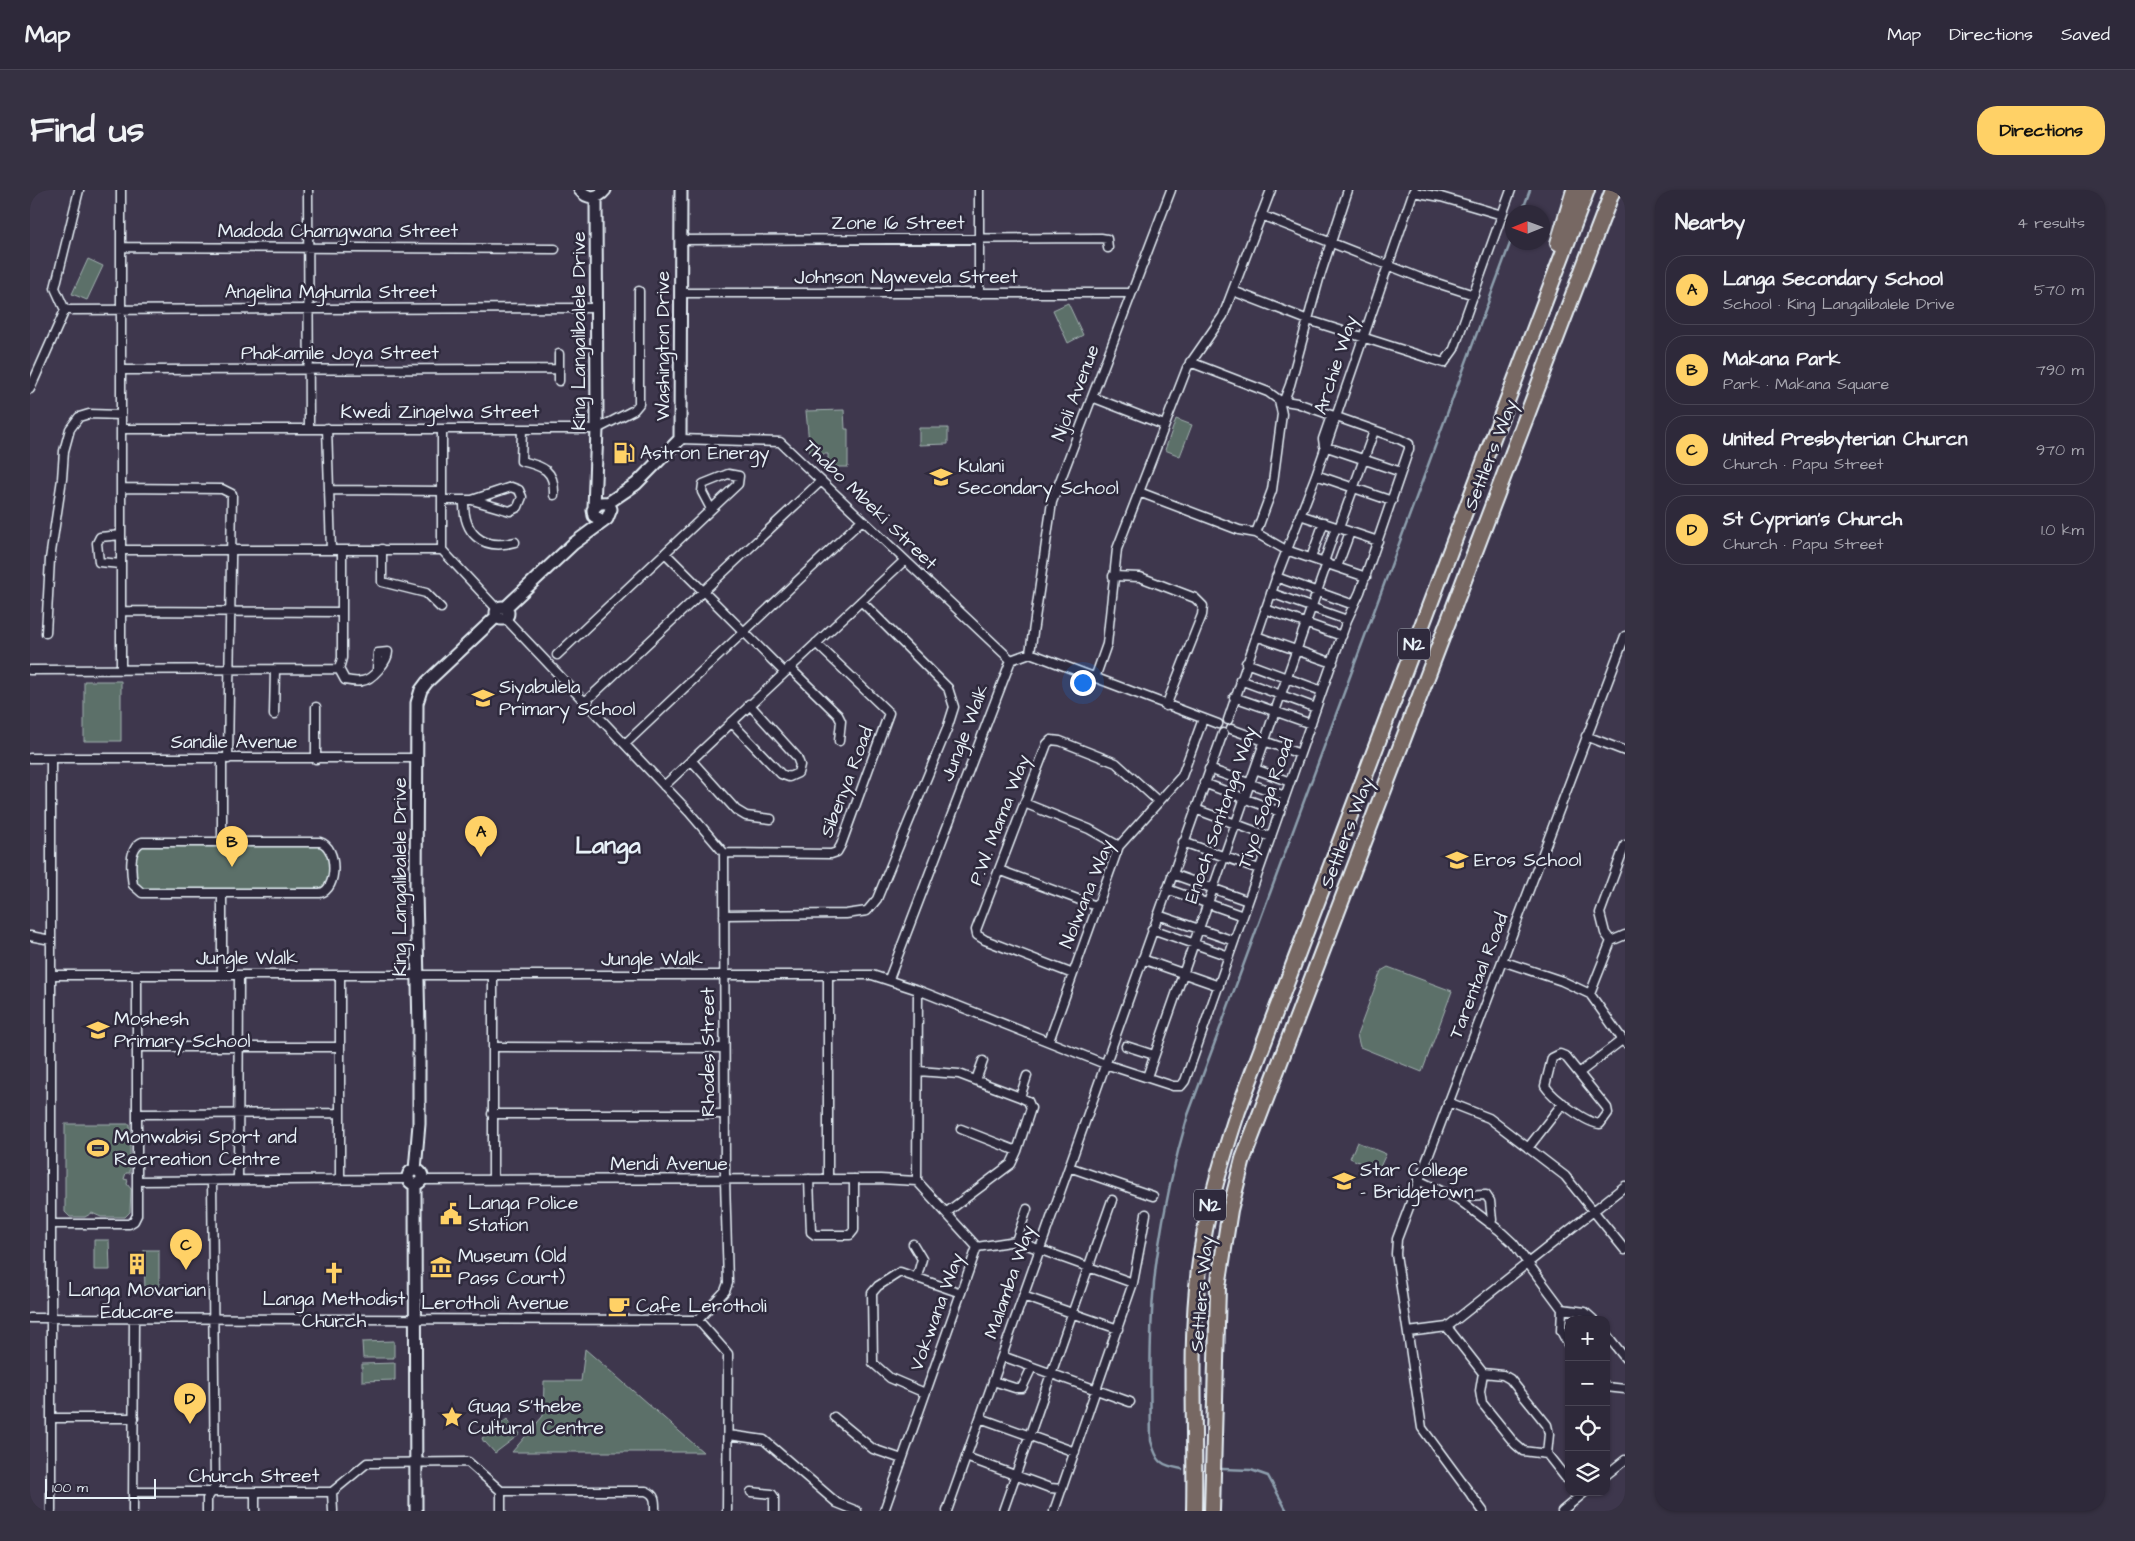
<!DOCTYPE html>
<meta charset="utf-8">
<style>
:root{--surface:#2e293a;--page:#363142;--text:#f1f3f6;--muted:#a7a6af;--line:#494554;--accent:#ffd166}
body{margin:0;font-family:"Architects Daughter",sans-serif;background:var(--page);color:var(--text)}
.controls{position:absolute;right:15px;bottom:15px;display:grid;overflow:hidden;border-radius:10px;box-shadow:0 1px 4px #0004}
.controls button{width:45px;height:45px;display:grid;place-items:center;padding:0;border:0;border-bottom:1px solid var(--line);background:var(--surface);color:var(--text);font:25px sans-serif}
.compass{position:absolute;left:1475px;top:15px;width:45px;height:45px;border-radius:50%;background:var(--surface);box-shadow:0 1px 4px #0004;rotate:269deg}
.scale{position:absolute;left:15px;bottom:12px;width:111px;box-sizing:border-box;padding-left:5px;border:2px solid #e8f1f8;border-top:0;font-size:14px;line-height:18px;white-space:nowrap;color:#e8f1f8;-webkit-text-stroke:4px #2f2a3d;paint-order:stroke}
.you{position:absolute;left:1052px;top:492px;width:18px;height:18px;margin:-12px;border:4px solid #fff;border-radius:50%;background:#1a73e8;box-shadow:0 0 0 8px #1a73e833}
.badge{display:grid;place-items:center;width:32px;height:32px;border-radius:50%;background:var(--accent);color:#111;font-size:16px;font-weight:700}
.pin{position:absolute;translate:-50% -41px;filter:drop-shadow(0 1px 2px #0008)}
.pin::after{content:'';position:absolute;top:26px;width:18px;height:15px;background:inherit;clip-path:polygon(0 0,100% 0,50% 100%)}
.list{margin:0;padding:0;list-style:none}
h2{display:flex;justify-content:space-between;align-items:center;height:65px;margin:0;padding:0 20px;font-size:21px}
h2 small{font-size:16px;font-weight:400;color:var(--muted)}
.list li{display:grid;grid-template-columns:32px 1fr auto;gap:15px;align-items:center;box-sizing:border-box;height:70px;margin:0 10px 10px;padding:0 10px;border:1px solid var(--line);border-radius:20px}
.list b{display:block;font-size:19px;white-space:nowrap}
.list p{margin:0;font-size:16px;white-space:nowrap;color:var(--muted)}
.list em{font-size:16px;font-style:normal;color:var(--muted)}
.icon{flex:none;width:28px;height:28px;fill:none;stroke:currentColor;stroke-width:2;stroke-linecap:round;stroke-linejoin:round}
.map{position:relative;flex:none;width:1595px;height:1321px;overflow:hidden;border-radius:20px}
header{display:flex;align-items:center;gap:30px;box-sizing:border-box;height:70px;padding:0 25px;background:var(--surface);border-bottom:1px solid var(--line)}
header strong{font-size:24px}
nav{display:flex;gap:28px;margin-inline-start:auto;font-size:18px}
.intro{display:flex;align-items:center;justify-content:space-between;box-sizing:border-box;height:120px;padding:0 30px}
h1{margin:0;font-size:35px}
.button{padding:12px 22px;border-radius:20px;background:var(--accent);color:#111;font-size:18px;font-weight:700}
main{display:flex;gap:30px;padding:0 30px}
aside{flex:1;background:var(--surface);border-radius:20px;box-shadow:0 1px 4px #0004}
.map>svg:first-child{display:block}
</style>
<header>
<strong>Map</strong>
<nav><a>Map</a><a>Directions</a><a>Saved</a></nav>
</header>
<div class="intro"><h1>Find us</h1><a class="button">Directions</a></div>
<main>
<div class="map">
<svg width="1595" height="1321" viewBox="0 0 1595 1321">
<rect width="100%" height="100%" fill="#3e374d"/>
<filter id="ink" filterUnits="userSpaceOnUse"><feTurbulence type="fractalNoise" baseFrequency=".02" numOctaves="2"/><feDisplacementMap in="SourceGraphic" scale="10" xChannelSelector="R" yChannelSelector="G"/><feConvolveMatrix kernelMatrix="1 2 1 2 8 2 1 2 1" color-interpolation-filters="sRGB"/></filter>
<g filter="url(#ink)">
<!-- green -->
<path fill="#5b7069" stroke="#a2b0b0" d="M58,69l15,7 -16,34 -15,-6z
M1038,113l15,32 -15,8 -15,-33z
M814,220l1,19h3v38h-20v-13h-18l-4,-43z
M1146,229l16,6 -12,31 -15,-6z
M889,238h29v16l-29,1z
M54,491h37v60h-37z
M113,655h177l9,9v27l-5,9 -184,-1 -5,-7v-28z
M1358,777l64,24 -30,81 -62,-25 -3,-12 24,-64z
M35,934h65v49h-4l-2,6 4,1 -1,4 4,5 -1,23 -5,5h-24l-9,-4 -7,4h-15l-5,-5z
M1327,952l29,12 -8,17 -28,-13z
M64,1050h15l1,30h-16z
M114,1060h15v43l-14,1z
M364,1151v17h-31l-1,-16z
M555,1159l118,103h-191l31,-36 1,-35h37z
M365,1173v17l-33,1v-17z
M477,1229l9,14 2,-2 2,3 -25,19 -10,-11 -1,1 -2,-5z"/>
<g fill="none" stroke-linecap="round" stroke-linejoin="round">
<!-- stream -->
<path stroke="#8d9fae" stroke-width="2.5" d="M1492,22l8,-22
M1152,1279c-22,-4 -25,-7 -31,-28 -1,-58 -2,-127 6,-184 7,-48 17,-95 31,-142l324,-877
M1192,1279l29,1 17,6 19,35"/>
<!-- street casing -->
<g stroke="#e8f1f8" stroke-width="11">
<path id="street" d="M278,0l1,238
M949,0v104
M1383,2l28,5 61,18
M1231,25l157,62 56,18
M651,50l420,-2 6,1 1,9
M91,57l434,2
M1203,101l75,29 136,43 10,-14 57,-159
M651,103h450
M35,120l532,-2
M35,120l-10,-22 24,-98
M529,164v27
M91,180l438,-1
M0,199l35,-79
M1062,207l72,28
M1254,210l6,-15 29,-106 29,-89
M1301,226l-8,23 1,7 77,26
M297,238l4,122
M91,239h476l37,-19 5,-6v-113
M412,239v121
M492,239l-1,32c22,5 34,9 33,34
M650,249l100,3 231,218
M1286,285l76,26
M91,298l101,1 10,5 -4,265
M300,300l112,1
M1109,302l100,38 17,3 16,-43 10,-76 -3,-14 -11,-8 -78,-30
M413,310h29l38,11 8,-4 4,-10 -3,-7 -8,-3 -39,13
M434,310c-1,33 17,51 51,42
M1270,325l78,26
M1309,338l35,-97
M1226,343l30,17 80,27
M91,345l-21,2 -3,6 2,19 22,2
M352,359v33l44,11 15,15
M91,360h321l55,59
M635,363l119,119
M1281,368l13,-36
M1294,372l12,-35
M1307,377l13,-35
M1083,386l27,1 55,21 8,8 -1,9 -36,91
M1246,387l78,28
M1241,403l76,27
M1235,419l77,27
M91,421l221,1
M475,428l184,194 35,41 1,327 3,103 -3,8 -27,29
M16,443l4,-74 12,-80 2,-28 6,-22 9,-12 10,-3 32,1
M1226,446l77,27
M1000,463l22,-151 119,-312
M527,465l181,-171 1,-8 -11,-2 -25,10 -1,8 9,17
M1216,473l76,28
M759,477l49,48 3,6 -2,20
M309,479l3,-11v-108
M309,479l6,11c5,1 12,2 17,1 10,-1 26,-20 26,-29l-10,1 -1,17
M0,480l309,-1
M91,480v-480
M1065,488l12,-34 10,-95 70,-181 36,-52 48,-126
M1210,490l76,28
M1204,507l77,27
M555,512l236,-221
M244,525l1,-45
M1198,530l50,-147 38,-98 98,-285
M701,532l50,52 8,3 9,-4 2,-8 -3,-8 -48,-53
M1201,539l69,25
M1556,546l39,15
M595,554l237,-224
M0,568h386
M286,569v-52
M661,570l45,50 10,6 25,3
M1179,579l76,27
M1225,579l35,13
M1174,593l76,29
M634,596l241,-226
M994,613l65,26 30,17
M1165,619l76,28
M112,652h178c18,5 18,48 0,51h-178l-9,-8c-2,-13 -5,-37 9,-43z
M192,652v-83
M1153,652l76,27
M694,663l107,1 6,-2 4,-7 48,-132 -73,-70
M969,680l97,36
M1142,684l76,27
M1137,699l76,27
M694,725l122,-1 21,-3 10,-12 70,-170 7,-22 -6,-19 -87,-87
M1128,725l76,26
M1122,739l77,27
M0,746l21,4
M1581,751l14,-6
M1112,769l77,27
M1472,771l60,20 28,13 35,49
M1043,784l-88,-34 -8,-5 -1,-5 71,-186 4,-4 9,1 56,22 43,39
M21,785h821l46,15 187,74 68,22h8l4,-5 162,-461 13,-28 49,-143v-5l-10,-5 -102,-36 -18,-3
M192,785v-81
M859,789l122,-319 19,-7 188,71
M1560,804l21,-53 -6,-8 -5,-20 25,-68
M1019,851l70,-195 63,-70 21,-57
M1096,856l28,9
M107,857h203
M463,857l231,1
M1530,864l5,2 42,52 1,5 -8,11c-14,-1 -47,-26 -55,-38l7,-28z
M888,881l41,3 61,23 8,4 3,7 -14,43 -6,13 -64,48
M1549,883l43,-33
M1117,887l180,-514
M946,890l7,-19
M990,907l7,-21
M1418,912l41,16 76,58 60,74
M107,924l203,-1
M462,924h232
M931,939l56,22
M1498,958l35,-45
M1039,977l84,29
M779,989l2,53 4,3h35l4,-5v-51
M798,989v-204
M208,990l1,-205
M310,990v-205
M391,990l459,-1 37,2
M463,990v-205
M1388,990l40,19 41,31 14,13 49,66 -1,22 8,15
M107,991l270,-2
M1428,1009l2,-3 26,-1 4,6 2,19 -2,4
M21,1034h78l5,-3 3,-6v-240
M986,1051l117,42 -79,228
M883,1054l9,15 -5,18
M947,1057l39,-6 11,-32
M1103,1093l13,-69
M993,1106l95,33
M1532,1119l23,3 9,8
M0,1128l668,2
M668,1130l30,34 -1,157
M1417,1137l36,46 20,2 7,4 37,46 2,9 -2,20 22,28
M1378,1142l39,-5 178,-141
M1576,1144l19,24
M972,1166l128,46
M1453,1183l-3,18 2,12 33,41 8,7 24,3
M963,1191l22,7h7l10,-21
M1576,1197l19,2
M895,1203l-35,-15 -17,-15 -1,-70 6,-7 22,-14 61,21
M804,1227l39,32 29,10
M21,1228h83
M950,1228l95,34
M699,1245l35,5 73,63 20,8
M936,1267l84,31 12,1
M1576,1285l19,-15
M471,1301v20
M103,1302h199l35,-29 101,-1 33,29h145c10,4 9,10 9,20
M302,1302l1,19
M721,1302l21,2 2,3v14
M21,1321v-753
M103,1321l1,-192
M177,1321v-12l8,-12 -3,-307
M225,1321v-18
M854,1321l93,-264 -60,-66 1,-191
M917,1321l276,-778
M973,1321l109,-311
M1453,1321l-61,-83 -26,-174 1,-15 228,-603
M1532,1321l23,-19"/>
</g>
<!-- secondary casing -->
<g stroke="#e8f1f8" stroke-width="15">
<path id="secondary" d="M550,0c7,9 18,9 25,0
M578,313l28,-19 44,-45 1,-249
M564,318l3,-79 -1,-232
M466 423a6 6 0 1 1 12 0a6 6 0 1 1-12 0Z
M475,418l68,-64 34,-25 4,-10 -3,-6c-7,-1 -11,0 -15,7l1,6 9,5
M378 987a7 7 0 1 1 14 0a7 7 0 1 1-14 0Z
M385,980l4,-46v-94l-3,-139 1,-188 4,-13 6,-8 69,-65
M385,995l1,326"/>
</g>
<!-- highway casing -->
<g stroke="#e8f1f8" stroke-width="18">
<path id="highway" d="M1528,53l16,-53
M1164,1321c2,-80 -5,-162 5,-242 6,-54 22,-106 39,-158l349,-921
M1182,1321l6,-224 12,-77 13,-51 370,-969"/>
</g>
<!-- street -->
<use href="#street" stroke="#2f2a3d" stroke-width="8"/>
<!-- secondary -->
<use href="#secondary" stroke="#2f2a3d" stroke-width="11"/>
<!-- highway -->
<use href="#highway" stroke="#776864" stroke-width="14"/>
</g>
</g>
<!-- icons -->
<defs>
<g id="fuel-bare" transform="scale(1.725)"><path d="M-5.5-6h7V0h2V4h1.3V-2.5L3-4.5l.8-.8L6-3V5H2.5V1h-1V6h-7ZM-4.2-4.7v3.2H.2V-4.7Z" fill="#ffd166" stroke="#2f2a3d" stroke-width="2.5" paint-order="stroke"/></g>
<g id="school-bare" transform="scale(1.725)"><path d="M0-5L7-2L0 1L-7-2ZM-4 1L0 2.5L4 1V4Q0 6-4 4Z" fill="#ffd166" stroke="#2f2a3d" stroke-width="2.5" paint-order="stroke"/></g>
<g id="stadium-bare" transform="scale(1.725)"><path d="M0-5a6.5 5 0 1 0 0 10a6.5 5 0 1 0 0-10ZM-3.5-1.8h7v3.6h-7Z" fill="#ffd166" stroke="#2f2a3d" stroke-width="2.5" paint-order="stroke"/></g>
<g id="university-bare" transform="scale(1.725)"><path d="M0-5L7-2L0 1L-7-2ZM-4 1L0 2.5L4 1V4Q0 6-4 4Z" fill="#ffd166" stroke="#2f2a3d" stroke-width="2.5" paint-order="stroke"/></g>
<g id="civic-bare" transform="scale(1.725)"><path d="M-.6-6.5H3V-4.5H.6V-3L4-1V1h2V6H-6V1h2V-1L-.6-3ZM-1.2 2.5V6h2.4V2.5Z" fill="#ffd166" stroke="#2f2a3d" stroke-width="2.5" paint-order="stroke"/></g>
<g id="building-bare" transform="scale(1.725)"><path d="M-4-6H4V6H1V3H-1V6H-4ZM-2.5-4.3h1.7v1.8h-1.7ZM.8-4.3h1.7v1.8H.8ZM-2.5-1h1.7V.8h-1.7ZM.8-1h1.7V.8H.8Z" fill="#ffd166" stroke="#2f2a3d" stroke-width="2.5" paint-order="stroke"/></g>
<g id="museum-bare" transform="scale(1.725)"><path d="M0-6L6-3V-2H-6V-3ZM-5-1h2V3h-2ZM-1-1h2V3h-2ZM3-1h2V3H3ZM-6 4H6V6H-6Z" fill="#ffd166" stroke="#2f2a3d" stroke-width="2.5" paint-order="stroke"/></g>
<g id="church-bare" transform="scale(1.725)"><path d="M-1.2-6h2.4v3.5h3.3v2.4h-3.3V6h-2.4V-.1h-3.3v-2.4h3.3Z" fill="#ffd166" stroke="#2f2a3d" stroke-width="2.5" paint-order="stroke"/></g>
<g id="cafe-bare" transform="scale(1.725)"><path d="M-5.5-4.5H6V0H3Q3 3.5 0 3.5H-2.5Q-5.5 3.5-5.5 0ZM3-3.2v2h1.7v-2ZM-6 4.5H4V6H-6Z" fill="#ffd166" stroke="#2f2a3d" stroke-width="2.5" paint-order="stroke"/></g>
<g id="sight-bare" transform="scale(1.725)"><path d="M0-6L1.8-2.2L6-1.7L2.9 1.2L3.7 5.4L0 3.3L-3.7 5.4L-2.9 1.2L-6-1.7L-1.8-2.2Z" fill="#ffd166" stroke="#2f2a3d" stroke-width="2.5" paint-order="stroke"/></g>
</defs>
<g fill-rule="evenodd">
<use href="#fuel-bare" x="594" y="263"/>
<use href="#school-bare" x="911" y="287"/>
<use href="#school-bare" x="453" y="508"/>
<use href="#school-bare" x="1427" y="670"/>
<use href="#school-bare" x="68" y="840"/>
<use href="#stadium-bare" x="68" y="958"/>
<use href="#university-bare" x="1314" y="991"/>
<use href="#civic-bare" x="421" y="1024"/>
<use href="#building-bare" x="107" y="1074"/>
<use href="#museum-bare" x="411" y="1077"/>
<use href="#church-bare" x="304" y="1083"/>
<use href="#cafe-bare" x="589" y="1116"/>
<use href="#sight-bare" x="422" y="1227"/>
</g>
<g text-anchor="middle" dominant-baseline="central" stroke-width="5" stroke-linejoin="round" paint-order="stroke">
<!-- shield labels -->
<g fill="#2f2a3d" stroke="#b0b5c0" stroke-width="1">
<rect x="1368" y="438.5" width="32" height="31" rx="4"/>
<rect x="1164" y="999.5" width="32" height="31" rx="4"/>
</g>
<g font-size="18" font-weight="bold" fill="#e8f1f8">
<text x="1384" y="454">N2</text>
<text x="1180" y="1015">N2</text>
</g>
<!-- street labels -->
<g font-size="19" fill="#e8f1f8" stroke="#2f2a3d">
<text x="868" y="33">Zone 16 Street</text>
<text x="308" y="41">Madoda Chamgwana Street</text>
<text x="876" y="87">Johnson Ngwevela Street</text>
<text x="301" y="102">Angelina Mghumla Street</text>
<text transform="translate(549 141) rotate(-90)">King Langalibalele Drive</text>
<text transform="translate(633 156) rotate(-90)">Washington Drive</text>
<text x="310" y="163">Phakamile Joya Street</text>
<text transform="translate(1306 175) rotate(-72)">Archie Way</text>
<text transform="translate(1046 203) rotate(-69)">Njoli Avenue</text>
<text x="410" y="222">Kwedi Zingelwa Street</text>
<text transform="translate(1461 265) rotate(-69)">Settlers Way</text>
<text transform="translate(840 315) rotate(44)">Thabo Mbeki Street</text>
<text transform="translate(935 543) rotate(-69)">Jungle Walk</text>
<text x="204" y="552">Sandile Avenue</text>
<text transform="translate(817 592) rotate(-69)">Sibenya Road</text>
<text transform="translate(1236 613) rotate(-71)">Tiyo Soga Road</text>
<text transform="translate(1191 625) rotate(-71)">Enoch Sontonga Way</text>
<text transform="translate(970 630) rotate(-69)">P.W. Mama Way</text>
<text transform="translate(1317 643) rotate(-69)">Settlers Way</text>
<text transform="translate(370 687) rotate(-90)">King Langalibalele Drive</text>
<text transform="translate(1057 704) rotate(-68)">Nolwana Way</text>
<text x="217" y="768">Jungle Walk</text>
<text x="622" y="769">Jungle Walk</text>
<text transform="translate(1449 786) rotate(-69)">Tarentaal Road</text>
<text transform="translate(678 862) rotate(-90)">Rhodes Street</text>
<text x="639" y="974">Mendi Avenue</text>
<text transform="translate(980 1092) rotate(-71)">Malamba Way</text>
<text transform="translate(1172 1104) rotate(-85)">Settlers Way</text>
<text x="465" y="1113">Lerotholi Avenue</text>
<text transform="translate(907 1122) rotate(-70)">Vokwana Way</text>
<text x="224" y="1286">Church Street</text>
</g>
<!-- poi labels -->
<g font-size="19" fill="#e8f1f8" stroke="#2f2a3d" text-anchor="start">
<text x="610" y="263">Astron Energy</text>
<text x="928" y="276">Kulani<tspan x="928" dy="22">Secondary School</tspan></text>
<text x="469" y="497">Siyabulela<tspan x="469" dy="22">Primary School</tspan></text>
<text x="1444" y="670">Eros School</text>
<text x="84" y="829">Moshesh<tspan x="84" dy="22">Primary School</tspan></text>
<text x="84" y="947">Monwabisi Sport and<tspan x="84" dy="22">Recreation Centre</tspan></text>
<text x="1330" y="980">Star College<tspan x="1330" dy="22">- Bridgetown</tspan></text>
<text x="438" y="1013">Langa Police<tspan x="438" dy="22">Station</tspan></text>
<text x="428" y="1066">Museum (Old<tspan x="428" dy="22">Pass Court)</tspan></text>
<text x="107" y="1100" text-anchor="middle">Langa Movarian<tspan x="107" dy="22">Educare</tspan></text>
<text x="304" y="1109" text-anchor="middle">Langa Methodist<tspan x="304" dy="22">Church</tspan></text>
<text x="606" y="1116">Cafe Lerotholi</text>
<text x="438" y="1216">Guga S'thebe<tspan x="438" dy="22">Cultural Centre</tspan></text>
</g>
<!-- district labels -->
<g font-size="24" font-weight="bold" fill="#e8f1f8" stroke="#2f2a3d">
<text x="578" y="656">Langa</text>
</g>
</g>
</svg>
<div class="controls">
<button>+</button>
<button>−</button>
<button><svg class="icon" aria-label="locate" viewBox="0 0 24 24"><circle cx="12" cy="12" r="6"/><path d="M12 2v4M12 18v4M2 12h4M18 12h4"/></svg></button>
<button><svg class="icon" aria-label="layers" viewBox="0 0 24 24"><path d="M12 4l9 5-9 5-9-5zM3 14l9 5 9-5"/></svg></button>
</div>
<svg class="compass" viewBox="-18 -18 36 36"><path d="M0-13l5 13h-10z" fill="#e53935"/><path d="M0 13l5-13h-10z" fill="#a7a6af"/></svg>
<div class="scale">100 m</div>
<div class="you"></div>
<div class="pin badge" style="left:451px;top:667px">A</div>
<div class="pin badge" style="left:202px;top:677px">B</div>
<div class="pin badge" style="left:156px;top:1080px">C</div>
<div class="pin badge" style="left:160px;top:1234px">D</div>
</div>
<aside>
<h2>Nearby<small>4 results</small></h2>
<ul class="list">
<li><span class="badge">A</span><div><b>Langa Secondary School</b><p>School · King Langalibalele Drive</p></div><em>570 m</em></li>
<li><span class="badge">B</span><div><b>Makana Park</b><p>Park · Makana Square</p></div><em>790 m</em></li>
<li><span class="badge">C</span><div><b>United Presbyterian Churcn</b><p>Church · Papu Street</p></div><em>970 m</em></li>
<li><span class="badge">D</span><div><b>St Cyprian's Church</b><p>Church · Papu Street</p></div><em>1.0 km</em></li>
</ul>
</aside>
</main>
